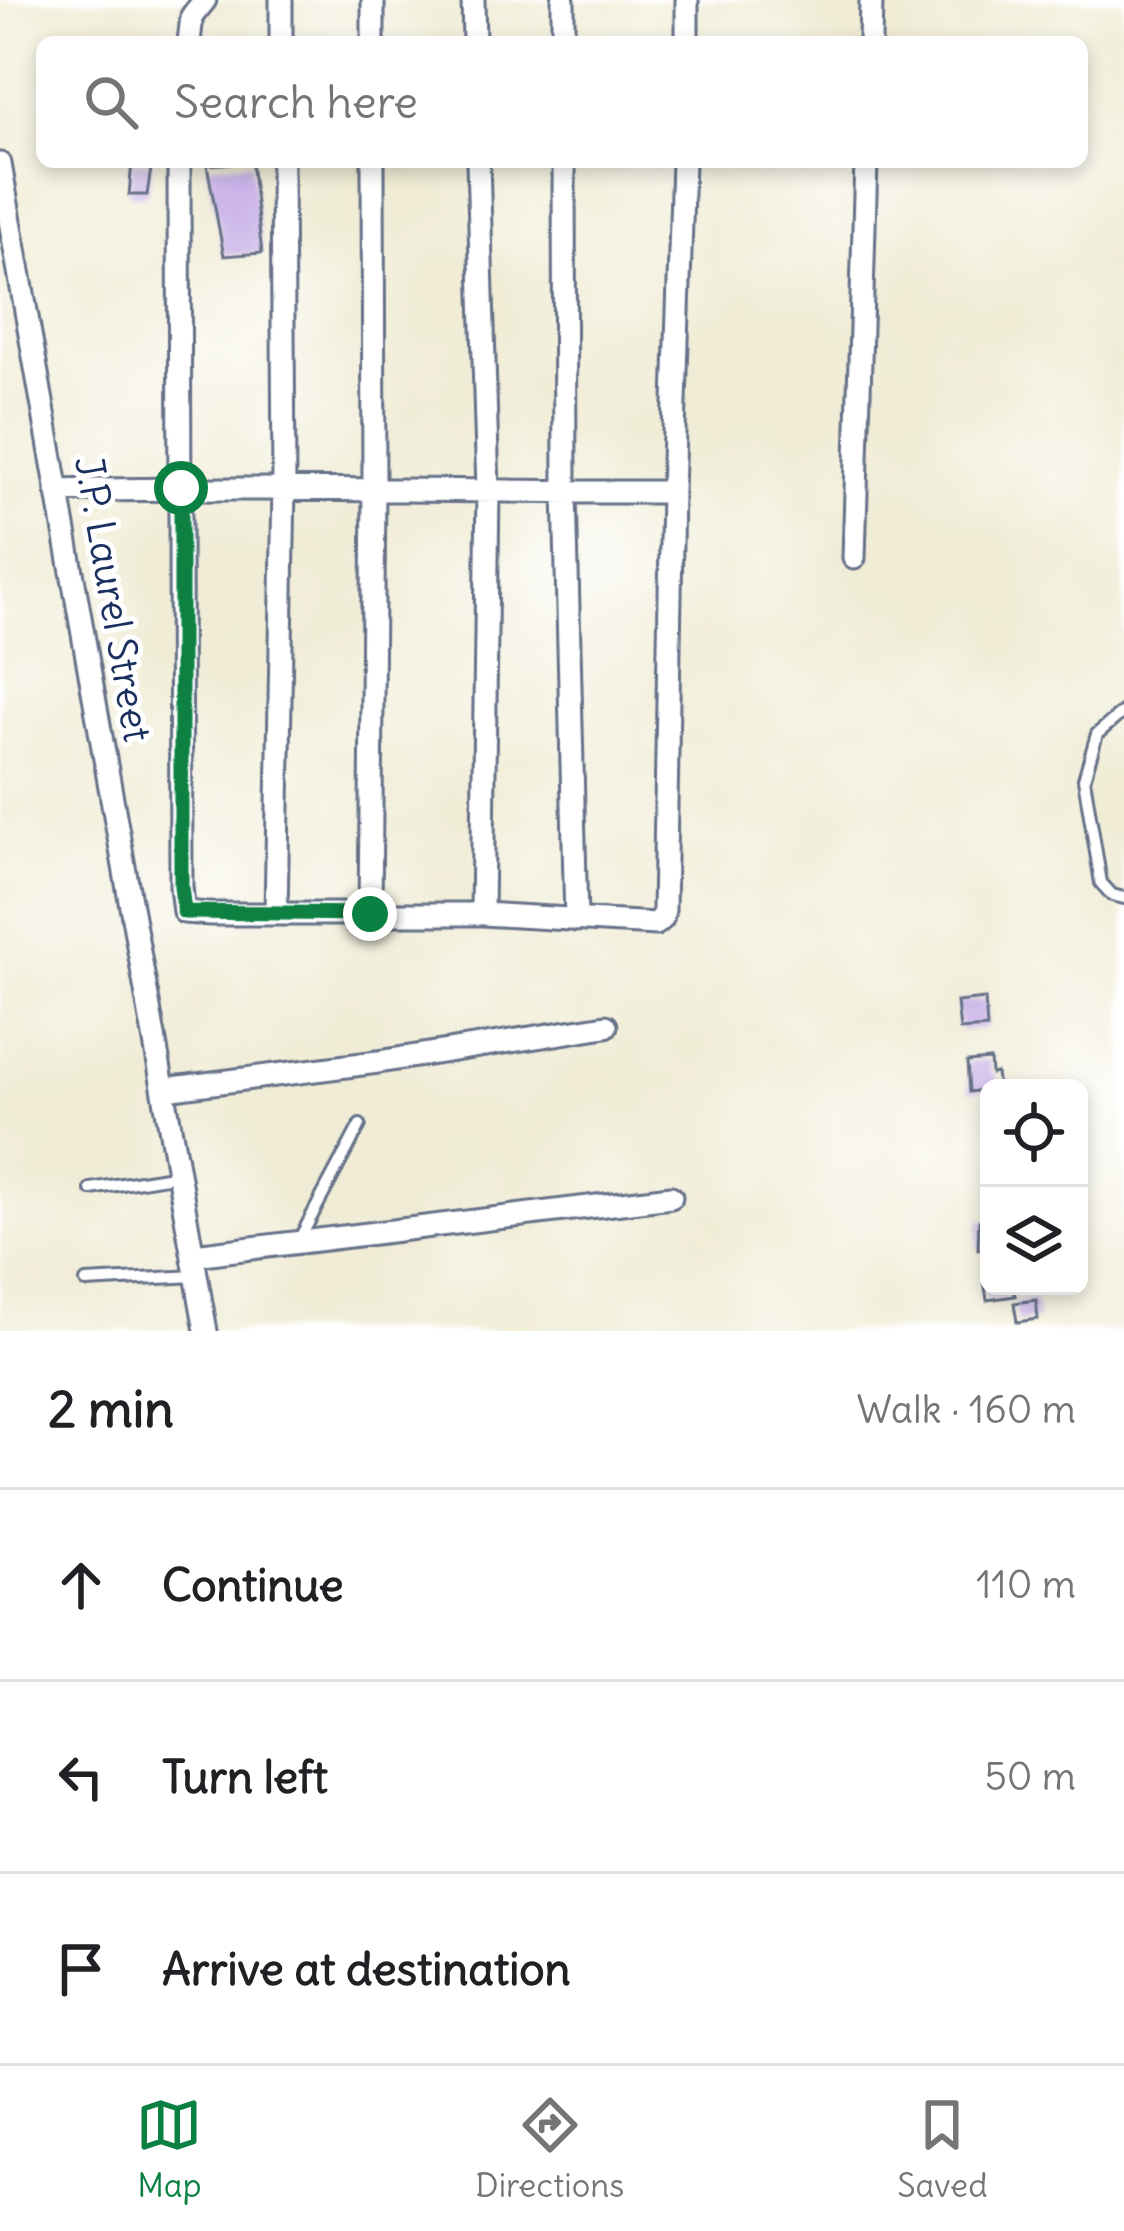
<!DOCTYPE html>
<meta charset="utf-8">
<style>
:root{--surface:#fff;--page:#f6f6f6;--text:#202124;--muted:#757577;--line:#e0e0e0;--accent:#0b8043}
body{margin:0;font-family:Delius,sans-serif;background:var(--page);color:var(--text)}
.controls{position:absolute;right:36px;bottom:36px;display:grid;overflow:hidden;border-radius:18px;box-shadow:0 6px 18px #0003}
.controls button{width:108px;height:108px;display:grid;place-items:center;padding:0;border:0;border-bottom:3px solid var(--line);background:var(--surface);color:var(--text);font:60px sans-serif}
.stop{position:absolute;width:36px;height:36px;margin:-27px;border:9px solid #0b8043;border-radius:50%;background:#fff}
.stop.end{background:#0b8043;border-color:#fff;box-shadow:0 3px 12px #0008}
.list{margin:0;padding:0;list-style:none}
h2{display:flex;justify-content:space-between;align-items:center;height:156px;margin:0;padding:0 48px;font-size:51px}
h2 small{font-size:39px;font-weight:400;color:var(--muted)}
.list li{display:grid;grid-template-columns:78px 1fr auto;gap:36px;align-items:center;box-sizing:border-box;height:192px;padding:0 48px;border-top:3px solid var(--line)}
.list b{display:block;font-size:45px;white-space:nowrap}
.list em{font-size:39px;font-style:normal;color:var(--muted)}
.icon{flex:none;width:66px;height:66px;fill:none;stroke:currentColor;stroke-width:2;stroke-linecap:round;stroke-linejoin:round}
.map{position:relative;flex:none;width:1124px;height:1331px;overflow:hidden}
.search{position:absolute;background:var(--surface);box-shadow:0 6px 18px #0003;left:36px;right:36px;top:36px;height:132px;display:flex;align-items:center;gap:30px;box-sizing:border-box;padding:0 42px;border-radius:18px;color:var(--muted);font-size:45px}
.sheet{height:732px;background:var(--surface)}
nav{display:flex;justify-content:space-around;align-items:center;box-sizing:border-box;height:168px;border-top:3px solid var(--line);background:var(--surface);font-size:33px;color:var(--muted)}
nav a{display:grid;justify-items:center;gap:6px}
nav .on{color:var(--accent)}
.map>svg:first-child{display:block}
</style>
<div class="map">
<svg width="1124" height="1331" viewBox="0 0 1124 1331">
<rect width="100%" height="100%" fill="#fff"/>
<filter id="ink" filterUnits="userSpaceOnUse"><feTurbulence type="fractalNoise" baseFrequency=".00833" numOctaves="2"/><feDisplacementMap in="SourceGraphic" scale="24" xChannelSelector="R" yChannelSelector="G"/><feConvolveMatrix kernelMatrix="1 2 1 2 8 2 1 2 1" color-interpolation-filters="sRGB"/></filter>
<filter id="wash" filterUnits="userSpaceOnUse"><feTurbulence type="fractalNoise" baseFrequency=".004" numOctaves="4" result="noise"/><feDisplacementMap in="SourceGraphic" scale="48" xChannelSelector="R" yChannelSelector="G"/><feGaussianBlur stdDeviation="2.7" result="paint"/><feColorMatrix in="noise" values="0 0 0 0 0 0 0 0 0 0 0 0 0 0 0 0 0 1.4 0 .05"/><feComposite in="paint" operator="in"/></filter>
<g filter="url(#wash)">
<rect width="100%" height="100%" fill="#f0ecd5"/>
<g id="blocks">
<!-- building -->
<path fill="#c8b0e7" d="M132,162h20l-5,33h-18z
M251,162l11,91 -38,3 -17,-91z
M985,999l2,29 -27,2 -3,-28z
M990,1060l1,14 5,-1 2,15 -29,4 -2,-30z
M979,1221h10v28h-11z
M989,1279v7h24l2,10 -28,4 -3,-20z
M1036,1300l2,19 -21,3 -3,-19z"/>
</g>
</g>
<g filter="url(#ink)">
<use href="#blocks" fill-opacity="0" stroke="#667188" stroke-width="3"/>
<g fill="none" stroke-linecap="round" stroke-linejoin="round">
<!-- lane casing -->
<g stroke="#667188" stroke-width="16">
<path id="lane" d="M1124,711l-27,23 -13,45 17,104 11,12 12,3
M91,1189l87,-14
M299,1240l61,-115
M86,1282l109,-6"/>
</g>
<!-- street casing -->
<g stroke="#667188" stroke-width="27">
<path id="street" d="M281,0v42
M373,0v42
M473,0l1,42
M563,0v42
M687,0v42
M189,42l3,-26 13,-16
M870,42l1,-42
M179,162l2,725 3,25 26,2h272l174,10 6,-5 2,-9 8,-418 11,-330
M478,162l10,329 -6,423
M564,162l1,330 11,428
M0,164l206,1167
M57,491c205,-5 410,1 615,1
M854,558l12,-396
M276,912l8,-425 -2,-325
M370,914l4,-424 -1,-328
M165,1089l213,-27 228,-36
M194,1255l477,-58"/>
</g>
<!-- lane -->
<use href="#lane" stroke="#fff" stroke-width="10"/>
<!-- street -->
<use href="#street" stroke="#fff" stroke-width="21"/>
</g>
</g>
<g fill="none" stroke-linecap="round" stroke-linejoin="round" filter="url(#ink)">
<!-- route -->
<path stroke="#0b8043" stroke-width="15" d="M181,488v398l3,26 186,2"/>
</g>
<g text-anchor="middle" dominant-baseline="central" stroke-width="10" stroke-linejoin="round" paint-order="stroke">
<!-- street labels -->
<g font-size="39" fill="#1b2f5e" stroke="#fff">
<text transform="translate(113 599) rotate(80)">J.P. Laurel Street</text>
</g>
</g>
</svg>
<div class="controls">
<button><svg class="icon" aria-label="locate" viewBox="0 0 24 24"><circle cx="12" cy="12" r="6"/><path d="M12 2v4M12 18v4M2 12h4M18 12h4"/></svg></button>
<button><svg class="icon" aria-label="layers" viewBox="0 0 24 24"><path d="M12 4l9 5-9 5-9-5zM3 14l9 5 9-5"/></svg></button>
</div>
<div class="stop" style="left:181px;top:488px"></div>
<div class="stop end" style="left:370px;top:914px"></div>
<div class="search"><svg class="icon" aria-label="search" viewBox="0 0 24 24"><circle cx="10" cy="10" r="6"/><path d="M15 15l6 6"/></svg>Search here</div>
</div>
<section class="sheet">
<h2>2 min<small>Walk · 160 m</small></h2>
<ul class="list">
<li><svg class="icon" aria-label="ahead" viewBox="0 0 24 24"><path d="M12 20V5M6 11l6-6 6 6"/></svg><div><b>Continue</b></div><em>110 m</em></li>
<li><svg class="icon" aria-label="left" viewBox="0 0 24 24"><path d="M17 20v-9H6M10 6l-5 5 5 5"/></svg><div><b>Turn left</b></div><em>50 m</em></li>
<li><svg class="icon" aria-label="arrive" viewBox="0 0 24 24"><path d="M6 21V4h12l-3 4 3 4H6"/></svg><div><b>Arrive at destination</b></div></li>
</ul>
</section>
<nav>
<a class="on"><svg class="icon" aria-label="map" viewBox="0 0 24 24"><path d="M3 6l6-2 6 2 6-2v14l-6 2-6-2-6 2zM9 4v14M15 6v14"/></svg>Map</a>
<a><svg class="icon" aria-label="directions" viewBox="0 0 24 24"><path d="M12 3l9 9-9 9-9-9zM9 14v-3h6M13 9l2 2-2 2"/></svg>Directions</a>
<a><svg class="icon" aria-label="saved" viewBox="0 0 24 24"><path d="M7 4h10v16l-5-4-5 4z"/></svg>Saved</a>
</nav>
